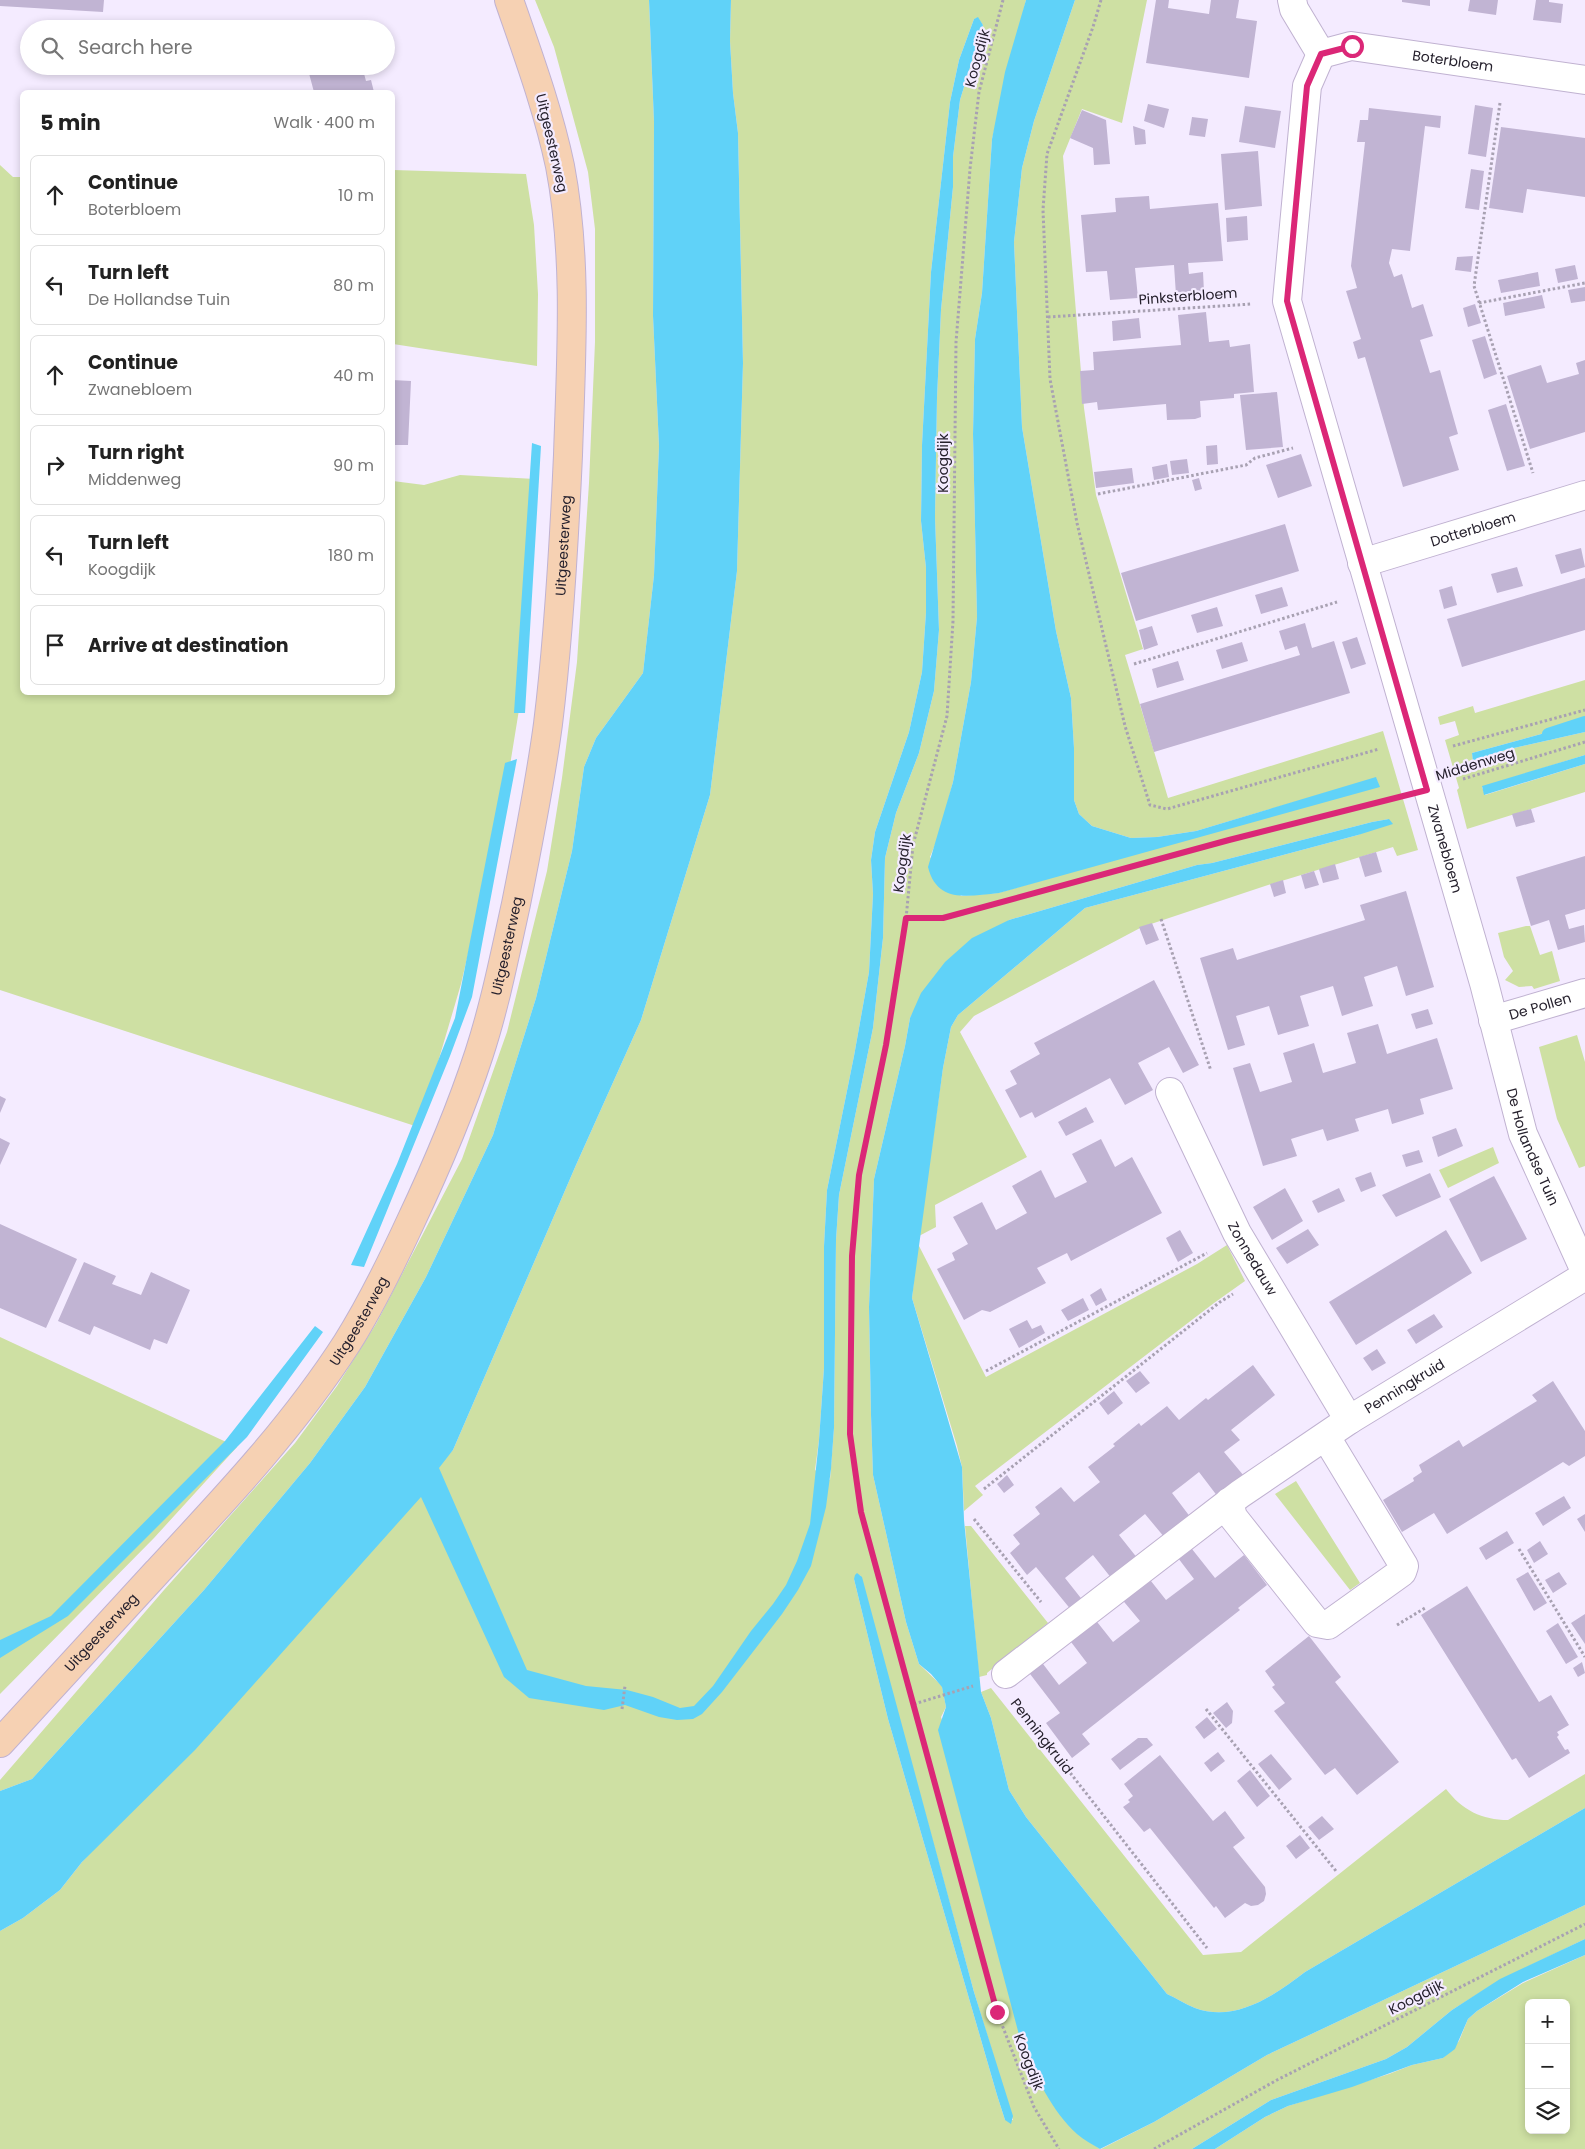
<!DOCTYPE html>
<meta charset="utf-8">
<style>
:root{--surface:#fff;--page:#f6f6f6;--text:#222;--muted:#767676;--line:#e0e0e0}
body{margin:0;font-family:Poppins,sans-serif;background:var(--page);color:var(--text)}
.controls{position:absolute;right:15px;bottom:15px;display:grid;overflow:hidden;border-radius:8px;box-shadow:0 2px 8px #0003}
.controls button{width:45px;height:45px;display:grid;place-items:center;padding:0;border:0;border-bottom:1px solid var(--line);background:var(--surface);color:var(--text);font:25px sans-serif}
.stop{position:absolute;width:15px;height:15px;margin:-11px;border:4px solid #db2777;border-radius:50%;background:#fff}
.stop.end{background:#db2777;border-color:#fff;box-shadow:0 1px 5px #0008}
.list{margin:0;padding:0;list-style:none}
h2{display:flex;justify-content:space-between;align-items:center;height:65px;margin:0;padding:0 20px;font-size:21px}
h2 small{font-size:16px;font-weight:400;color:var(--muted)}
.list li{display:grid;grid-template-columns:32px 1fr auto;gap:15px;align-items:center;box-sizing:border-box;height:80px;margin:0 10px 10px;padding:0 10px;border:1px solid var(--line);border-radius:8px}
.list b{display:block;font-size:19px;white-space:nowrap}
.list p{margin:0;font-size:16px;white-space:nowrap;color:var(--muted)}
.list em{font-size:16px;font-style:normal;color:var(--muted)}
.icon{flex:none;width:28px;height:28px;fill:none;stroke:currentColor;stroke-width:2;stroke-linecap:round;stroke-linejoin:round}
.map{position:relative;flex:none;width:1585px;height:2149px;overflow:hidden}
.search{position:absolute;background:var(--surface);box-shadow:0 2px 8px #0003;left:20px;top:20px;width:375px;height:55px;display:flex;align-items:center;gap:12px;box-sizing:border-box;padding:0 18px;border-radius:28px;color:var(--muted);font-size:19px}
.panel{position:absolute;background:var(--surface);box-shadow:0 2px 8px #0003;left:20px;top:90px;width:375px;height:605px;border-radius:8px}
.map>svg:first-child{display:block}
</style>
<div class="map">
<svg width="1585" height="2149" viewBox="0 0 1585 2149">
<rect width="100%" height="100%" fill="#f4ebff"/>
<!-- green -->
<path fill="#cee0a3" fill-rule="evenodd" d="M535,0h114l5,122 -1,194 6,130 -5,129 -11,98 -47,65 -12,29 -12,84 -36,147 -43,137 -67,142 -61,110 -55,76 -106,127 -172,189 -32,12v-11l164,-190 131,-147 42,-57 39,-62 86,-165 45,-127 40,-161 15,-93 15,-116 12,-179 6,-141v-113l-7,-57 -34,-125z
M731,0h295l-34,139 -10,154 -7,46 -2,95 4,183 -6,65 -18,100 -14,53 -9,22 31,39 37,-3 380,-110 -2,-5 -180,53 -39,6 -26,1 -39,-12 -13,-12 -5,-14v-52l-3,-50 -15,-67 -34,-204 -8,-185 8,-74 12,-47 41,-121h72l-25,123 -40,-14 -19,47 21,252 12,87 47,154 -18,6 43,143 215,-67 35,119 -21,6 -4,-9 -128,39 -123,41 -168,89 -14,16 67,125 -92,48 1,22 -17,9 24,-168 8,-41 7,-12 127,-107 273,-73 31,-16 -17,3 -160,41 -15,2 -188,55 -93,87 -6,11 -5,28 -31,133 -5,128 2,108 2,60 33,147 13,42 23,22 4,21 -5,10 137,417 22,15h-1100v-218l23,-13 37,-28 22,-28 371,-412 123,-285 65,-145 69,-225 27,-224 6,-208 -5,-230 -5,-40 -3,-52zM978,18l5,7 -23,75 -7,57v30l-12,123 -4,88 -2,119 4,113 -5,61 -15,62 -23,60 -11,45 -2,80 -10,90 -34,167 -3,45 -2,188 -4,52 -15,-10 4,-30 5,-72v-122l3,-56 27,-134 15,-84 4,-78 -2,-34 4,-28 34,-100 13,-60 4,-60v-44l-5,-47 1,-76 9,-173 19,-170 9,-42 15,-41zM860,1575l114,417 39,128h-8l-8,-25 -109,-376 -34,-140z
M0,165l13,12h9v515h370l1,-211 31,4 36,-10 75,4 -12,206 -17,105 -45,194 -23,78 -23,64 -415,-136z
M393,170l133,4 8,51 4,69 -1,72 -144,-22z
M1585,680v42l-113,31 1,8 32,-11 80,-18v23l-103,32 3,8 100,-31v28l-118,37 -10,-39 2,-2 -14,-48 14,-5 -4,-14 -15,4 -2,-8 35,-11 2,7z
M1526,926h4l10,29 12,-4 8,30 -26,8 -2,-3 -13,1 -14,-7 8,-9 -9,-14 -6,-24z
M1577,1035l8,27v104l-6,2 -22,-49 -18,-72z
M1493,1147l6,16 -51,25 -9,-18z
M918,1244l68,133 211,-113 30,-19 18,36 -31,22 -239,183 8,9 -19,16 -2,-44 -5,-21 -45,-148z
M0,1337l237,110 -83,91 -154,156z
M1296,1481l64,102 -10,7 -75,-96z
M965,1526h6l77,97 -61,50v2l-8,2z
M991,1688l212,267 38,-3 205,-163c16,21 36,31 62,31l77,-46v34l-280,164c-31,24 -70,51 -110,36 -10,-4 -19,-10 -28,-14l-141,-177 -17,-27 -18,-72 -10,-26z
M1585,1905v34l-85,41 -48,30 -45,37 -21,12 -115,41 -79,49h-91l53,-27 113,-67z
M1585,1955v194h-370l50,-32 23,-11 101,-32 23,-9 31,-7 16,-17 9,-22 9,-8 46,-28zM1529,2003h37v127h-37z"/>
<!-- water -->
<path fill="#60d2f8" d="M649,0h82l-1,41 3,52 5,40 5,230 -6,208 -27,224 -69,225 -65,145 -123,285 -14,18 88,202 59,16 41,4 26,7 27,11 14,-2 19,-20 38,-55 22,-27 13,-19 11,-24 13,-37 9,-84 5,-72v-122l3,-56 27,-134 15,-84 4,-78 -2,-34 4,-28 34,-100 13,-60 4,-60v-44l-5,-47 1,-76 9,-173 19,-170 9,-42 15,-41 4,-2 5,8 -23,75 -7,57v30l-12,123 -4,88 -2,119 4,113 -5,61 -15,62 -23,60 -11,45 -2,80 -10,90 -34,167 -3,45 -2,188 -3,41 -5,38 -15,59 -13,24 -16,24 -60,78 -20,22 -9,5 -16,1 -18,-3 -34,-12 -21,5 -75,-12 -25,-21 -83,-180 -226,253 -113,112 -22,28 -37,28 -23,13v-140l32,-12 172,-189 106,-127 55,-76 61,-110 67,-142 43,-137 36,-147 12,-84 12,-29 47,-65 11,-98 5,-129 -6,-130 1,-194z
M1026,0h49l-41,121 -12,47 -8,74 8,185 34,204 15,67 3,50v52l5,14 13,12 39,12 26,-1 39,-6 180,-54 4,10 -381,106c-30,3 -62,11 -71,-26l25,-85 18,-100 6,-65 -4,-183 2,-95 7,-46 10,-154 13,-67z
M532,443l9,3 -16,267h-11z
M1585,722v10l-80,18 -32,12 -1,-9z
M1585,755v9l-101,31 -2,-9z
M517,759l-45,238 -22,59 -86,211 -13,-2 46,-101 58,-146 50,-255z
M1389,819l4,5 -35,11 -273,73 -127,107 -7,12 -8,41 -31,230 50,169 2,53 17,172 10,26 18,72 17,27 141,177c9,4 18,10 28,14 40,15 79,-12 110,-36l280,-164v97l-318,150 -113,67 -54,27c-8,-5 -16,-9 -23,-15 -26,-24 -40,-56 -55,-88l-84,-316 8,-23 -4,-20 -11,-13 -12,-10 -13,-42 -33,-147 -2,-60 -2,-108 5,-128 31,-133 5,-28 11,-25 24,-31 27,-24 37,-18 188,-55 15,-2 160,-41z
M315,1326l8,6 -76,105 -179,179 -68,42v-18l51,-24 174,-175z
M857,1573l5,4 112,415 39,124 -2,8 -6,-4 -8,-25 -109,-376 -34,-140 1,-4z
M1585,1939v16l-62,27 -46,29 -9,8 -13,30 -12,9 -31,7 -60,22 -64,19 -23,11 -50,32h-23l79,-49 115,-41 21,-12 45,-37 48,-31z"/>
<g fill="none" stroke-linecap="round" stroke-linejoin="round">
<!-- stream -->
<path stroke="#60d2f8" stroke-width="12" d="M1548,734l37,-12"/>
</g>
<!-- building -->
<path fill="#c1b4d3" d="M0,0h104l-1,12 -103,-6z
M1156,0h13l-1,8 41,6 2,-14h28l-3,18 21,3 -8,57 -103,-15z
M1402,0h28v6l-28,-4z
M1470,0h28l-2,15 -28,-4z
M1536,0h13v2l14,2 -2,19 -28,-3z
M350,24l1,5h-16v-1z
M307,66h55l4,15 5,-1 3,12h-60z
M1148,104l21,5 -5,19 -20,-7z
M1475,105l18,3 -7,49 -18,-3z
M1245,106l36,5 -6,37 -36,-6z
M1369,108l72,8 -1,12 -15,-2 -15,125 -18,-2 -3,14 5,14 8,-3 10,34 11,-4 10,32 -13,4 10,33 10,-3 18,64 -9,3 10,33 -56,17 -38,-130 -7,2 -5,-17 8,-3 -15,-48 11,-3 -6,-22 14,-124h-8l3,-22h8z
M1082,110l24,10 4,44 -16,1 -1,-17 -23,-10z
M1192,117l16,2 -3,18 -16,-2z
M1133,126l12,4 1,14 -11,1z
M1501,127l84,11v59l-58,-8 -4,24 -34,-5z
M1258,151l4,55 -37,4 -4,-56z
M1471,169l13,2 -5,39 -14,-2z
M1149,196l1,13 68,-6 5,58 -35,2 1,11 14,-2 1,20 -28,3 -2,-30 -39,3 3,30 -28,2 -3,-29 -21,1 -5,-57 35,-3 -1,-14z
M1247,216l1,24 -21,2 -1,-24z
M1473,256l-2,16 -16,-2 2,-13z
M1575,265l3,14 -20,4 -3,-14z
M1538,272l2,14 -39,7 -3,-13z
M1585,287v14l-14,2 -3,-13z
M1542,295l3,13 -40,8 -2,-13z
M1475,304l6,19 -13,4 -5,-19z
M1206,312l3,30 20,-2 1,7 20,-3 4,48 -20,2v4l-34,3 1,16 -6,2 -28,1 -1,-16 -68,6 -1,-8 -15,2 -2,-33 14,-1 -1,-18 88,-7 -3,-30z
M1139,318l2,20 -28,3 -1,-20z
M1485,336l12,38 -13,5 -12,-39z
M1585,360v72l-55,17 -23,-73 34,-11 6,18 32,-9 -3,-11z
M392,380l19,1 -3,64h-16z
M1277,392l6,55 -37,3 -6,-55z
M1506,404l19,62 -18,5 -19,-61z
M1217,445l1,19 -11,1 -1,-19z
M1301,454l11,32 -34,12 -12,-33z
M1187,459l2,14 -17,2 -2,-14z
M1167,464l2,13 -15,3 -2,-13z
M1132,468l2,15 -38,5 -2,-16z
M1199,478l3,11 -7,2 -3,-11z
M1285,524l14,47 -163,50 -15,-48z
M1581,548l4,19 -24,7 -6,-19z
M1517,567l6,19 -26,7 -6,-19z
M1585,578v52l-123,37 -15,-48z
M1452,586l5,19 -13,4 -5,-19z
M1282,587l6,19 -27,8 -6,-19z
M1217,607l6,19 -26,7 -6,-18z
M1305,623l7,25 22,-7 16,52 -196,59 -14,-48 160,-49 -3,-9 -12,4 -6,-19z
M1152,626l6,19 -14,5 -5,-20z
M1357,637l9,27 -15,5 -9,-27z
M1242,642l6,19 -26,8 -6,-19z
M1178,661l6,19 -27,8 -5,-19z
M1531,809l4,13 -19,5 -4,-13z
M1376,852l6,20 -17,5 -6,-20z
M1585,856v53l-20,6 4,14 15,-4 1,17 -27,8 -9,-30 -18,6 -15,-49z
M1335,864l4,15 -16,4 -4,-14z
M1314,871l5,14 -14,4 -4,-14z
M1283,880l3,13 -12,4 -4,-13z
M1406,891l28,96 -28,9 -9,-30 -33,11 9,29 -16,5 -15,5 -9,-30 -33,10 9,30 -31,9 -9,-29 -33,10 9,29 -17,5 -28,-92 33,-10 4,12 128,-40 -5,-15z
M1152,923l7,17 -13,5 -7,-18z
M1154,980l45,85 -16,8 -14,-26 -31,16 15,27 -28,15 -15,-27 -75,40 -3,-6 -12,6 -15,-28 12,-6 -7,-13 30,-17 -6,-11z
M1428,1009l5,15 -17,5 -5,-15z
M1378,1024l9,30 50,-16 16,51 -33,10 4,15 -32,10 -4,-15 -33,10 4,12 -32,10 -4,-12 -32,10 6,17 -34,10 -30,-98 17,-5 10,29 32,-10 -9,-29 31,-10 9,30 17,-5 16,-5 -9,-30z
M0,1096l6,3 -6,14z
M1086,1107l8,15 -28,14 -8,-14z
M1456,1128l7,18 -25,11 -6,-20z
M0,1138l10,5 -10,22z
M1101,1139l14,28 17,-10 30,56 -91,48 -4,-8 -30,15 9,15 -56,29 -8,-2 -18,10 -27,-51 18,-9 -3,-7 16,-9 -15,-27 29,-15 14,28 31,-17 -15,-27 29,-16 14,28 32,-16 -15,-28z
M1419,1150l4,12 -17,5 -4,-12z
M1371,1172l5,14 -15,6 -6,-14z
M1430,1173l11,24 -45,20 -14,-22z
M1494,1176l33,63 -46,23 -32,-63z
M1285,1188l18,33 -31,19 -19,-33z
M1339,1188l6,13 -27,12 -6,-12z
M0,1224l77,35 -31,69 -46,-20z
M1308,1229l11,16 -32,19 -11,-16z
M1180,1230l13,23 -15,9 -12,-24z
M1446,1230l26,43 -116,72 -27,-43z
M84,1262l32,14 -4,8 29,11 10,-23 39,18 -23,54 -13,-5 -4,11 -56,-24 -4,9 -32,-14z
M1101,1288l6,12 -11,6 -6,-11z
M1083,1298l6,12 -21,11 -7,-11z
M1434,1314l9,13 -27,17 -9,-14z
M1027,1320l5,9 9,-4 4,8 -26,15 -10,-19z
M1377,1349l9,14 -14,8 -9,-13z
M1253,1365l22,30 -44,35 9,10 -16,12 20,24 -26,21 -19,-25 -14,11 -13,10 19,25 -26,20 -20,-24 -26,21 19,24 -26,20 -19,-24 -28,23 19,24 -12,9 -36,-44 -9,8 -17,-22 10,-9 -7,-9 27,-21 -5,-7 26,-20 13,15 26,-20 -12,-15 27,-21 -2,-2 26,-21 2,3 26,-20 12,14 27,-22 2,2z
M1140,1371l10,12 -14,10 -10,-12z
M1553,1381l32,50v25l-16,10 -6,-4 -116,72 -13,-21 -32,19 -19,-32 31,-19 -1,-3 9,-6 -3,-7 40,-25 4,7 74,-46 -5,-6z
M1114,1391l9,12 -15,12 -9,-12z
M1007,1475l7,10 -10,8 -7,-9z
M1564,1496l7,12 -28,18 -8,-13z
M1585,1514v18l-8,-13z
M1507,1531l7,12 -28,17 -7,-12z
M1540,1541l8,13 -14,9 -7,-13z
M1188,1544l27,34 29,-23 23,30 -29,23 2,2 -158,124 8,10 -18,14 -26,-35 14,-10 -33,-43 13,-10 19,25 28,-22 -19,-25 26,-20 19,24 27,-21 -20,-24 27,-21 19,24 28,-21 -19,-25z
M1528,1572l19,31 -13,8 -18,-32z
M1559,1572l8,12 -14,9 -8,-13z
M1467,1586l72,116 12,-7 18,30 -12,7 2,3 -2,2 8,13 3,-1 2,4 -41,25 -13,-20 -4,2 -91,-145z
M1585,1614v30l-14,-21z
M1558,1623l20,34 -12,7 -20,-33z
M1309,1636l32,41 -6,5 64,80 -42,33 -22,-27 -10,7 -51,-64 11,-8 -13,-16 3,-2 -10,-14z
M1582,1662l3,11 -7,4 -5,-9z
M1227,1702l6,9 -1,12 -6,5 -13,-15z
M1207,1717l10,12 -13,10 -9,-12z
M1138,1738h9l6,7 -33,25 -9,-11z
M1218,1752l7,9 -14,11 -7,-9z
M1271,1754l21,25 -13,11 -21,-26z
M1160,1755l53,66 12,-10 20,27 -12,9 32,40 1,7 -2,7 -6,4 -7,1 -6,-3 -20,15 -9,-12 -2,2 -64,-80 -6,4 -21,-25 7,-5 -2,-2 5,-4 -9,-12z
M1250,1770l20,26 -13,11 -20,-26z
M1322,1816l12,13 -15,11 -11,-13z
M1300,1835l10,13 -14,11 -10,-13z"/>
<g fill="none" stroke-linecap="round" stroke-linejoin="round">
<!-- street casing -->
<g stroke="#c0b2d1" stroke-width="30">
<g id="street">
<path d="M1292,0l2,9 27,45"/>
<path id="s1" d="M1321,54l-14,32 -20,215 197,682 39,151 62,137"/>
<path id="s2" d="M1321,54l30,-8 234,34"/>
<path id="s3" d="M1362,563l223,-68"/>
<path id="s4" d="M1493,1020l92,-27"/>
<path id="s5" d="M1170,1092l67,141 112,187"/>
<path d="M1229,1502l4,15 84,106 11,2 74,-53 2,-6 -78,-129"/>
<path id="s6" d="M1006,1674l234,-180 109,-74 236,-144"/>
</g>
</g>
<!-- secondary casing -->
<g stroke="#c0b2d1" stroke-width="30">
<g id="secondary">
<path id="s7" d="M0,1743c52,-57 104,-114 157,-171 68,-73 136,-145 190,-229 24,-38 44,-79 63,-120 26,-55 50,-111 69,-169 16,-49 26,-100 37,-150 12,-60 24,-120 32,-180 11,-89 16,-180 20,-269 3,-96 10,-195 -8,-289 -12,-57 -32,-111 -51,-166"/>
</g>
</g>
<!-- path -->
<path stroke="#a8a1b2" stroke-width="3" stroke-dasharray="2.5 2.5" stroke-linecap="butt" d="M1003,0l-24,92 -9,77 -14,173 -3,279 -6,95 -34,129 -7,74 -20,126 -27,130 -7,81 -2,178 11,78 136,500 37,95 25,42
M1101,0l-8,27 -46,127 -4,56 7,169 27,144 48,203 25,79 17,4 212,-60
M1500,103l-26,183 59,187
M1479,303l106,-20
M1048,317l204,-13
M1098,494l148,-29 9,-7 38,-10
M1134,664l203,-62
M1453,746l132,-36
M1463,779l122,-37
M906,919l37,-1 286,-78 165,-42
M1161,919l50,152
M986,1371l221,-118
M984,1489l236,-187 13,-8
M974,1519l67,83
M1519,1549l66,108
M1397,1625l28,-17
M914,1704l59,-18
M1018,1706l189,242
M622,1709l3,-23
M1206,1709l130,162
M1154,2149l123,-69 308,-156"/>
<!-- street -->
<use href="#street" stroke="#fff" stroke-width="28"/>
<!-- secondary -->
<use href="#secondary" stroke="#f6d1b3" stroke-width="28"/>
</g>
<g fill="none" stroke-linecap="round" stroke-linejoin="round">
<!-- route -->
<path stroke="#db2777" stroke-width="6" d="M997,2012l-136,-500 -11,-78 2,-178 7,-81 27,-130 20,-127h37l286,-78 198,-50 -140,-489 20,-215 14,-32 31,-8"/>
</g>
<g text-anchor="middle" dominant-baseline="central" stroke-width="4.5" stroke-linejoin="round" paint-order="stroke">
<!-- street labels -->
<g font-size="14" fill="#26212d" stroke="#f4ebff">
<text transform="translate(977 58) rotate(-75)">Koogdijk</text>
<text stroke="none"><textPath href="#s2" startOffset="134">Boterbloem</textPath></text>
<text transform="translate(552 143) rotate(77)">Uitgeesterweg</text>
<text transform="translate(1188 296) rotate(-4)">Pinksterbloem</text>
<text transform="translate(943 463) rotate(-90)">Koogdijk</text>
<text stroke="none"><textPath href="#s3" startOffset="116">Dotterbloem</textPath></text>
<text stroke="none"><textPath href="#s7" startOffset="1365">Uitgeesterweg</textPath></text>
<text transform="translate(1475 764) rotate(-17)">Middenweg</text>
<text stroke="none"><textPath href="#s1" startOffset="821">Zwanebloem</textPath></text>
<text transform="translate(902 863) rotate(-82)">Koogdijk</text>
<text stroke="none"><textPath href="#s7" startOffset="960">Uitgeesterweg</textPath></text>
<text stroke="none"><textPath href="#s4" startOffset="49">De Pollen</textPath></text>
<text stroke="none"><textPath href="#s1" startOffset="1132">De Hollandse Tuin</textPath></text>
<text stroke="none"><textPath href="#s5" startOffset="186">Zonnedauw</textPath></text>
<text stroke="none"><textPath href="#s7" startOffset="555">Uitgeesterweg</textPath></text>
<text stroke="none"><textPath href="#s6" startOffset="492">Penningkruid</textPath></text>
<text stroke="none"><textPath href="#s7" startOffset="150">Uitgeesterweg</textPath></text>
<text transform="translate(1042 1736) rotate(52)">Penningkruid</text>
<text transform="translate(1416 1997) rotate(-27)">Koogdijk</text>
<text transform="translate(1029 2062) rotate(69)">Koogdijk</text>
</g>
</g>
</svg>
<div class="controls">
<button>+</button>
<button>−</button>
<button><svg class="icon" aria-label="layers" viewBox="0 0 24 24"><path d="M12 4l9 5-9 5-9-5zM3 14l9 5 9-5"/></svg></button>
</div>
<div class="stop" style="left:1352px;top:46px"></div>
<div class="stop end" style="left:997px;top:2012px"></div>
<div class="search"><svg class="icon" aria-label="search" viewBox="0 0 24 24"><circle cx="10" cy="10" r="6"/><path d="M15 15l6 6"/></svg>Search here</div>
<section class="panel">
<h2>5 min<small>Walk · 400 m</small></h2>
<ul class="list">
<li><svg class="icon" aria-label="ahead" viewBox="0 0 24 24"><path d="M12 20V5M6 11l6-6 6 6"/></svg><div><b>Continue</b><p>Boterbloem</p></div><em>10 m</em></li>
<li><svg class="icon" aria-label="left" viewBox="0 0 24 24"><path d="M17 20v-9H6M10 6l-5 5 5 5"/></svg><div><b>Turn left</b><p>De Hollandse Tuin</p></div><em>80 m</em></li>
<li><svg class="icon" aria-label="ahead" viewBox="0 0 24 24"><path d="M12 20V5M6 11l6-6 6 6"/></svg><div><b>Continue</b><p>Zwanebloem</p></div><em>40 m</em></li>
<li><svg class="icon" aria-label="right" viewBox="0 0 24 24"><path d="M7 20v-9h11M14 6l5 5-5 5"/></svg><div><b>Turn right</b><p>Middenweg</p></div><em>90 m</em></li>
<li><svg class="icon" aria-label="left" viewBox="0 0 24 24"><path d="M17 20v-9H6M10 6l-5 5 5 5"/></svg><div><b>Turn left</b><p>Koogdijk</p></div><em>180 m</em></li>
<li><svg class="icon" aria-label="arrive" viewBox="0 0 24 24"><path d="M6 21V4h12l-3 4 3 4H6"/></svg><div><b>Arrive at destination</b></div></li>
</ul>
</section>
</div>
